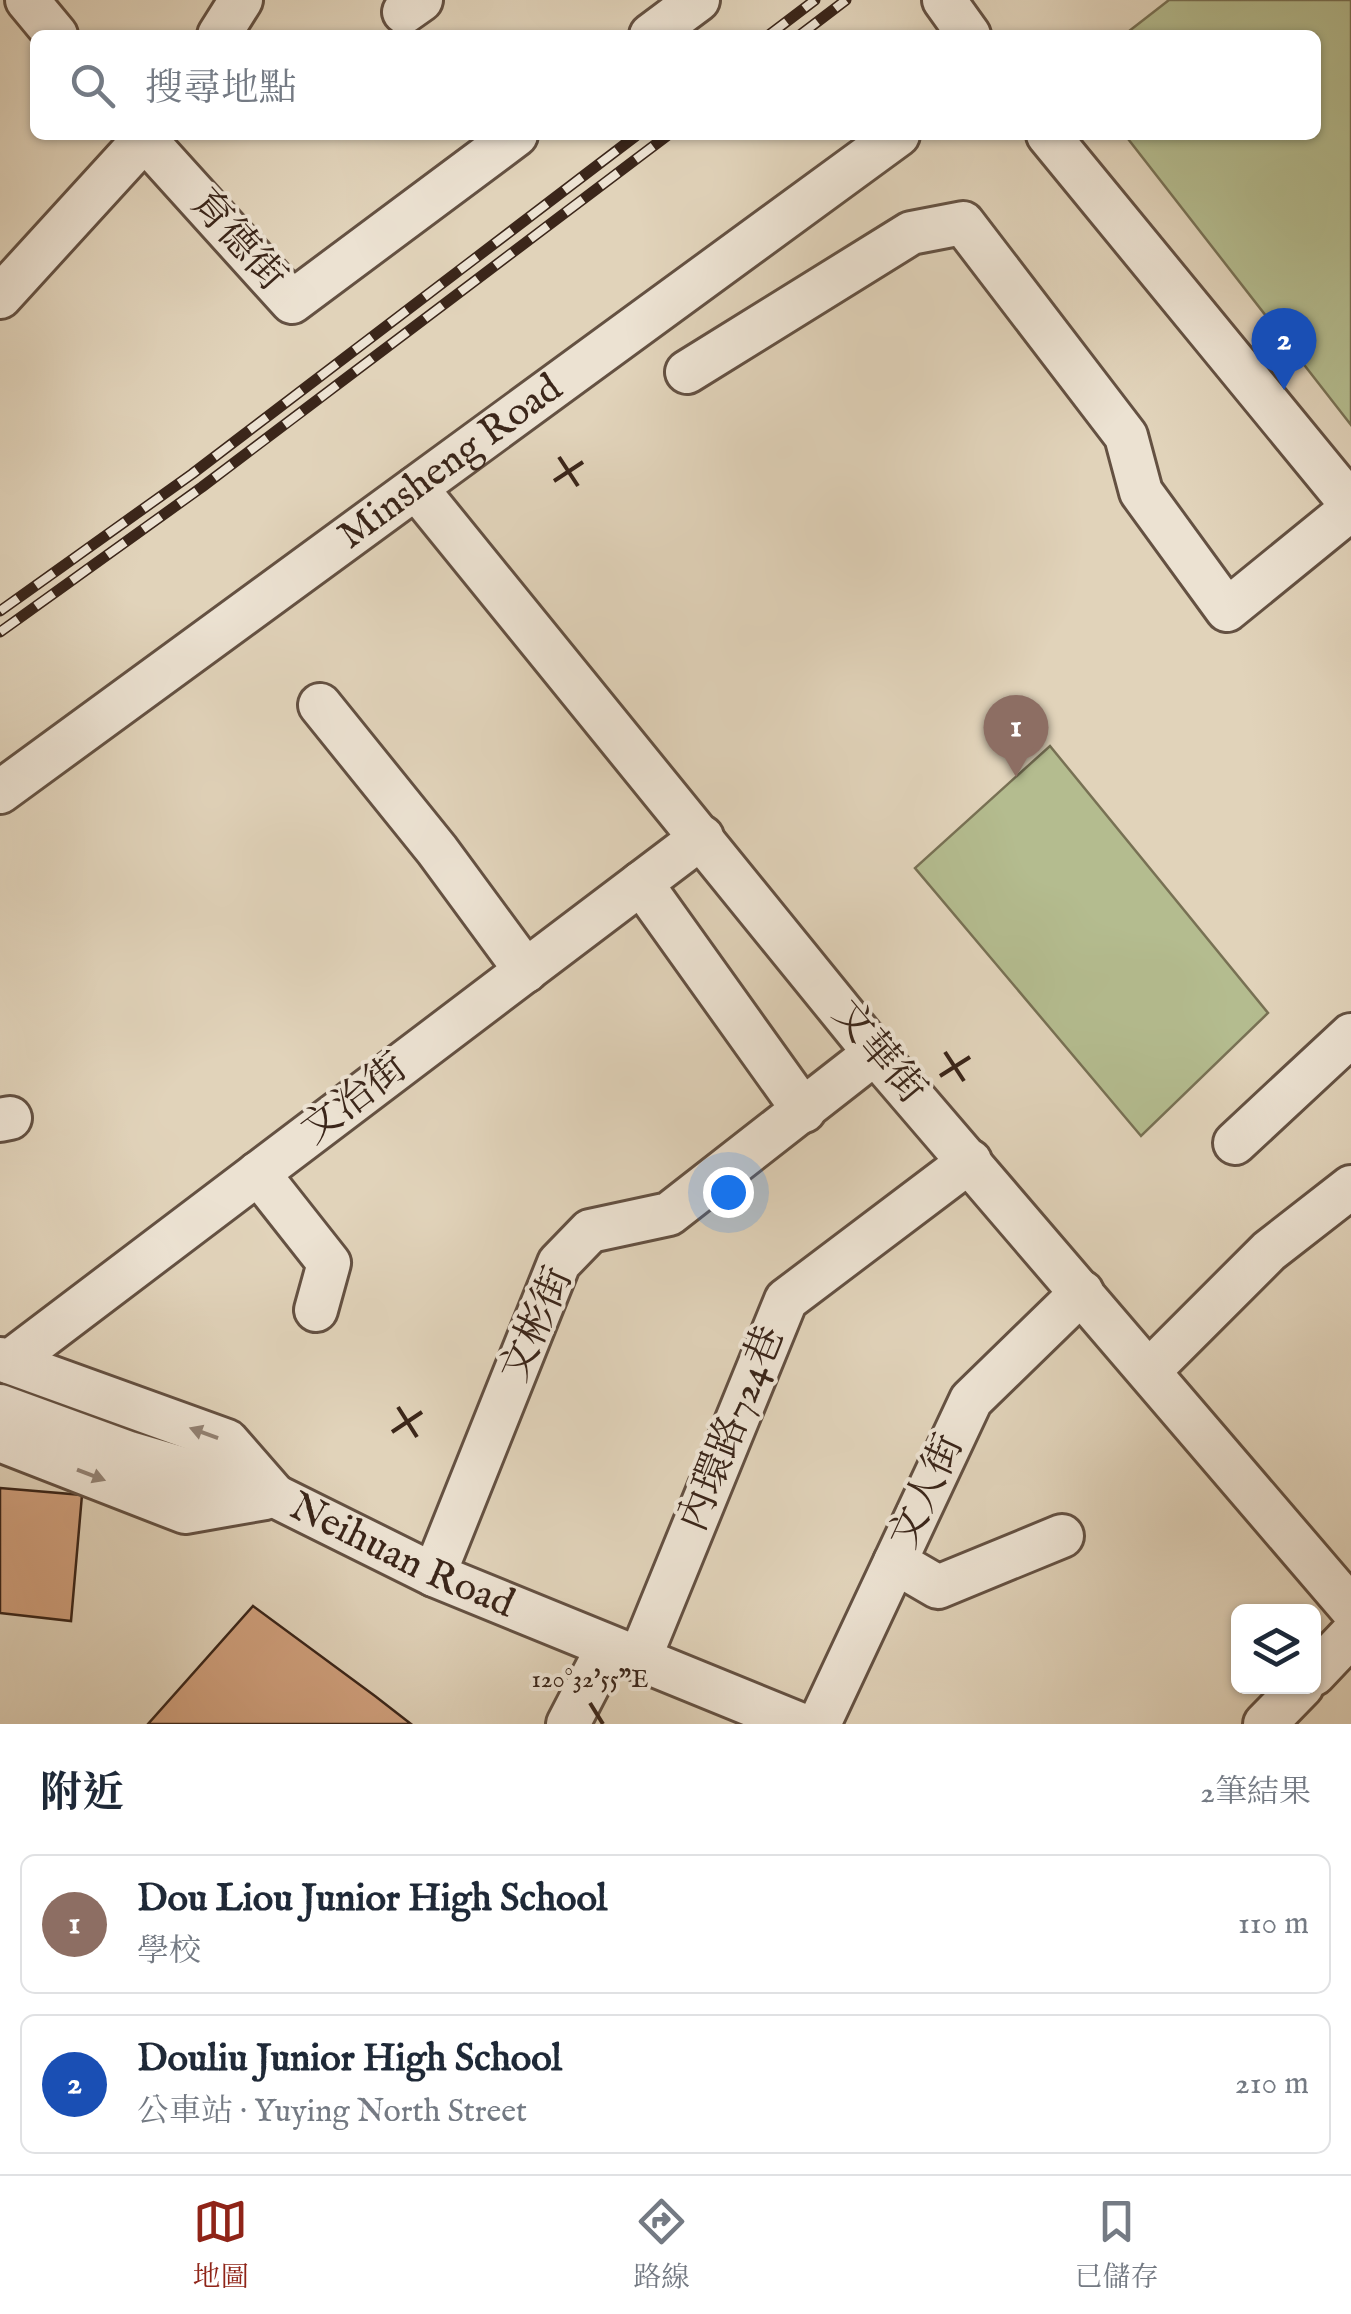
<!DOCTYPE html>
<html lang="zh-TW">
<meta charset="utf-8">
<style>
:root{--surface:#fff;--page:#f2f2f3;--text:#1f2937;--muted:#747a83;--line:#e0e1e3;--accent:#8f2418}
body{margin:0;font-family:"IM FELL English","Noto Serif TC",serif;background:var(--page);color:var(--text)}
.controls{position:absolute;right:30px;bottom:30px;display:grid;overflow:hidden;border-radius:15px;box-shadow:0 2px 8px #0004}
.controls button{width:90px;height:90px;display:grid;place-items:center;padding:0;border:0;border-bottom:2px solid var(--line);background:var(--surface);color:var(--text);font:50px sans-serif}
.you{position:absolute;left:728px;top:1192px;width:35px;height:35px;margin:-25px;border:8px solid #fff;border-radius:50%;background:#1a73e8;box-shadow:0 0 0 15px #1a73e833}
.badge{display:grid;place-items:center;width:65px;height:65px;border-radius:50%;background:var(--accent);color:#fff;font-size:32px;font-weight:700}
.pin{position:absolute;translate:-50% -82px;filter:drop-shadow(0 2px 5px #0008)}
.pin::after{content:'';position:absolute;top:52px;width:35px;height:30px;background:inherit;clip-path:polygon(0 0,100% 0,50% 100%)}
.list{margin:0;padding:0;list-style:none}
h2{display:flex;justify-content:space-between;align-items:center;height:130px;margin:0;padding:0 40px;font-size:42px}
h2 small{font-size:32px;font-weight:400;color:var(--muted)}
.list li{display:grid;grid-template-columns:65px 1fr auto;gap:30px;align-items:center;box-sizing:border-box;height:140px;margin:0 20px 20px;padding:0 20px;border:2px solid var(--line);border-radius:15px}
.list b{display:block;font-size:38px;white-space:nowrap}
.list p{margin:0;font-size:32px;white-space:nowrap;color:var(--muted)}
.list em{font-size:32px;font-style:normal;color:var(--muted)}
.icon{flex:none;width:55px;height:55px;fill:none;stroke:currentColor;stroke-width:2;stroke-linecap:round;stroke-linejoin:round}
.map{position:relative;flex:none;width:1351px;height:1724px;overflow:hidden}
.search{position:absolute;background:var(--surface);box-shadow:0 2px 8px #0004;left:30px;right:30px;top:30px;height:110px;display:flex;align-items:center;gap:25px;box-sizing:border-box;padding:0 35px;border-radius:15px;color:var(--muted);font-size:38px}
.sheet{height:450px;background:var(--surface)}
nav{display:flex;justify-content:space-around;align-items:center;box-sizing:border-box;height:140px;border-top:2px solid var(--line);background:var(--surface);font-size:28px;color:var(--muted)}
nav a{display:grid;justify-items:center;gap:5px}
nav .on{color:var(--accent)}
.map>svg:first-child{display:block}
</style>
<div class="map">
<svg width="1351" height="1724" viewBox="0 0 1351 1724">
<rect width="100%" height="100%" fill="#e1d3ba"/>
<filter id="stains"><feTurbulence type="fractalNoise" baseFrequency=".002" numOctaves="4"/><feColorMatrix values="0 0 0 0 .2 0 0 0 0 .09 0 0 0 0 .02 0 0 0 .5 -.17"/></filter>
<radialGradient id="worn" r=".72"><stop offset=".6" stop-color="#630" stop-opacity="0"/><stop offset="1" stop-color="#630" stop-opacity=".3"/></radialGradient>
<!-- green -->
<path fill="#b4bc8f" stroke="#787154" stroke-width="2.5" d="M1169,0h182v425l-226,-290h191v-100h-192z
M1050,746l218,267 -127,123 -226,-268z"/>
<!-- building -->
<path fill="#d0a07d" stroke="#3b261a" stroke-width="2.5" d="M0,1488l82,7 -11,126 -71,-8z
M253,1606l122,90 36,28h-263z"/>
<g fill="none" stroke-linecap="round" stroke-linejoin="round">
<!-- minor casing -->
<g stroke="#645142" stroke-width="48">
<g id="minor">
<path d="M27,0l29,35"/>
<path d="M944,0l25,35"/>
<path d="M404,12l17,-12"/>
<path d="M219,35l22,-35"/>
<path d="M651,35l47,-35"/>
<path d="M141,135l151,167 224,-167"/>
<path d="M1048,135l303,369"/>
<path d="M0,297l148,-162"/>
<path d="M687,372l224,-139 52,-10 163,213 15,56 86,118 124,-101"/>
<path d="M416,488l459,565 476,555"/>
<path d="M320,705l117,145 89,121"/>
<path id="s1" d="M0,792l898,-657"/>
<path d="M641,883l163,228"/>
<path d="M0,1120l10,-2"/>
<path d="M1235,1143l116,-108"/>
<path d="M258,1173l71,90 -13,47"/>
<path d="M0,1359l227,82 48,55"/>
<path d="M9,1362l693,-525"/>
<path d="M1149,1371l120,-120 82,-64"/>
<path id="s2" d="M0,1406l129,47 146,43 159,79 365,149"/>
<path d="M0,1440l185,72 80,-14"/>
<path d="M895,1562l43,25 124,-51"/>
<path d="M434,1575l125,-312 31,-32 79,-17 206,-161"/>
<path d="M639,1660l147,-360 184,-139"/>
<path d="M1314,1674l37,-39"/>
<path d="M568,1724l40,-77"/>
<path d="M819,1724l152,-324 111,-108"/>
<path d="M1265,1724l37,-38"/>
</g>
</g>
<!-- minor -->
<use href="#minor" stroke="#ece2d2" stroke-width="42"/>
<!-- rail casing -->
<g stroke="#3b261a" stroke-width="11">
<path id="rail" d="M769,35l46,-35
M800,35l46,-35
M0,611l192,-137 445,-339
M0,632l202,-145 466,-352"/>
</g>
<!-- rail -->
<use href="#rail" stroke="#ece2d2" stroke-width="8" stroke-dasharray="22" stroke-linecap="butt"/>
</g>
<!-- one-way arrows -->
<defs><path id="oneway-solid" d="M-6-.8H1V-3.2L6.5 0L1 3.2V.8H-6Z" transform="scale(2.5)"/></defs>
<g fill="#948476">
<use href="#oneway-solid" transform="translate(204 1433) rotate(-160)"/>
<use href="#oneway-solid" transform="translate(91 1475) rotate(21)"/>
</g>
<!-- ticks -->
<path fill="none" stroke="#3b261a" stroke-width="4" d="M559,457l19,29M554,481l29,-19M945,1052l19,29M940,1076l30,-19M398,1407l19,30M392,1432l30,-20M590,1703l13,21"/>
<g text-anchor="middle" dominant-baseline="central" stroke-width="8" stroke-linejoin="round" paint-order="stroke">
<!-- street labels -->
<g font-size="40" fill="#3b261a" stroke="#ece2d2">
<text transform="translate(237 241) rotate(48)">育德街</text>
<text stroke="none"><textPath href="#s1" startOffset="558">Minsheng Road</textPath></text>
<text transform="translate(878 1053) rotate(50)">文華街</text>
<text transform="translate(355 1100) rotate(-37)">文治街</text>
<text transform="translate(538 1325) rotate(-66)">文彬街</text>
<text transform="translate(733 1429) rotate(-68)">內環路724巷</text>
<text transform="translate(928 1492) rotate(-65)">文人街</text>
<text stroke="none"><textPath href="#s2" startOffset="430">Neihuan Road</textPath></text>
</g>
</g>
<g font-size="25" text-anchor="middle" fill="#3b261a" stroke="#ece2d2" stroke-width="8" stroke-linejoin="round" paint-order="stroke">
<text x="590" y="1687">120°32'55"E</text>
</g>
<rect width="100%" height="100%" filter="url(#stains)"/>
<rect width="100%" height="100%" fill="url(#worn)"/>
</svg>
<div class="controls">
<button><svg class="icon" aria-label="layers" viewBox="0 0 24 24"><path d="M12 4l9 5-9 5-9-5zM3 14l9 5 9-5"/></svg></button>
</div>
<div class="you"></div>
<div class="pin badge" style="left:1016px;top:777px;background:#8d6e63">1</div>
<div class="pin badge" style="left:1284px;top:390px;background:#1a4fb4">2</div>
<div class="search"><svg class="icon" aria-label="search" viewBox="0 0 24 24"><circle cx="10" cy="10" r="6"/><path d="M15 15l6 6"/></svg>搜尋地點</div>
</div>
<section class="sheet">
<h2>附近<small>2筆結果</small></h2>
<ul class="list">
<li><span class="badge" style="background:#8d6e63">1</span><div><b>Dou Liou Junior High School</b><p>學校</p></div><em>110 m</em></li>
<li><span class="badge" style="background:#1a4fb4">2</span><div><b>Douliu Junior High School</b><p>公車站 · Yuying North Street</p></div><em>210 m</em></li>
</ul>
</section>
<nav>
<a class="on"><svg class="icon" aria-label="map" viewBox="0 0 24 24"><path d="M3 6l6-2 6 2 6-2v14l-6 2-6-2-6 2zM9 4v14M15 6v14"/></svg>地圖</a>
<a><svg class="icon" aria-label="directions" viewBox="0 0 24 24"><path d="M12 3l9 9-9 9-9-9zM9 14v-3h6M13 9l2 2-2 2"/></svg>路線</a>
<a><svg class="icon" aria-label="saved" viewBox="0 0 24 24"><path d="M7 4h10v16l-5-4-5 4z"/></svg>已儲存</a>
</nav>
